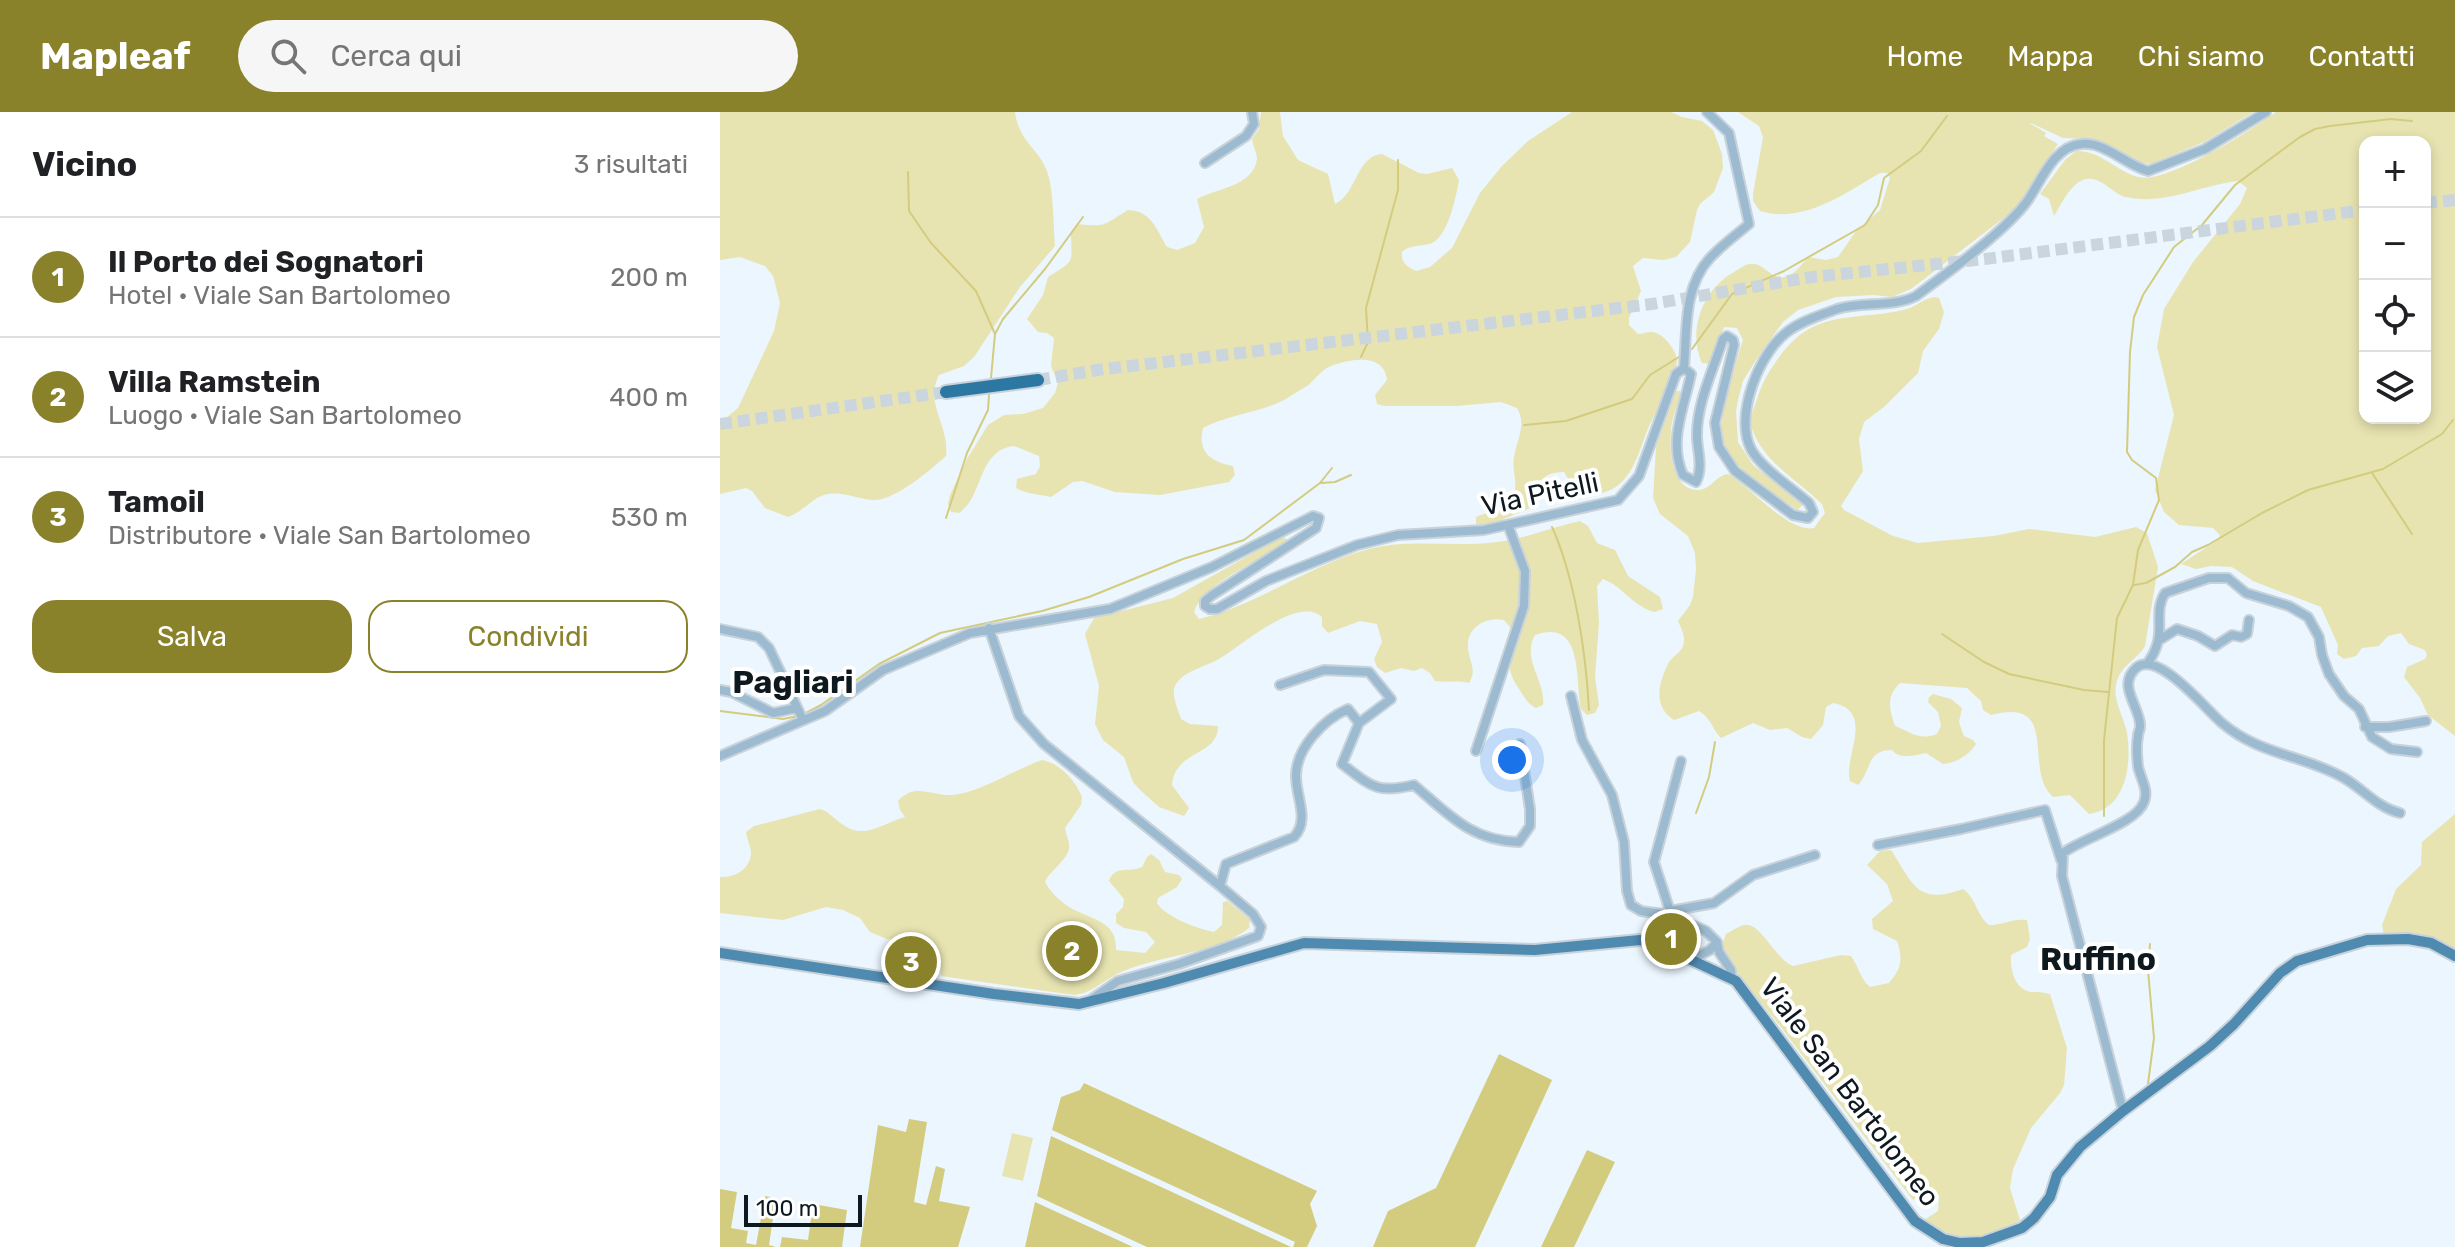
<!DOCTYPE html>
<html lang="it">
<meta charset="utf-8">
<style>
:root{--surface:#fff;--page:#f6f6f6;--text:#202124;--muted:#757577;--line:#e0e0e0;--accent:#8a822a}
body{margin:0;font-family:Rubik,sans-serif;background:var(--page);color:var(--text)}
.controls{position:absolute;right:24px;top:24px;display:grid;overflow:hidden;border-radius:16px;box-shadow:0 4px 12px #0003}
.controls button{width:72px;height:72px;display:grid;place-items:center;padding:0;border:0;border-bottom:2px solid var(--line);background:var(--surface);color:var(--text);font:40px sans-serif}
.scale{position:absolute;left:24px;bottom:20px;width:118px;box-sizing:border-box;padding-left:8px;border:4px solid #0e181f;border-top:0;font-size:22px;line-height:28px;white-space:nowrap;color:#0e181f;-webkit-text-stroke:6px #fff;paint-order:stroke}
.you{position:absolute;left:792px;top:648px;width:28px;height:28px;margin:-20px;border:6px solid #fff;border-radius:50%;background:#1a73e8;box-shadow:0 0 0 12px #1a73e833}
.badge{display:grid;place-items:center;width:52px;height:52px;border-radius:50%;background:var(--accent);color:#fff;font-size:26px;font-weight:700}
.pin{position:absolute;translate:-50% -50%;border:4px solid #fff;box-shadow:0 2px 8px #0006}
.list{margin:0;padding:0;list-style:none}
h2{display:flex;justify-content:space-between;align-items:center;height:104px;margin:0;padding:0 32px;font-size:34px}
h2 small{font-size:26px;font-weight:400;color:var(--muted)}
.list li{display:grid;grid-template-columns:52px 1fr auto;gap:24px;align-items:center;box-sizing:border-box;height:120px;padding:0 32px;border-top:2px solid var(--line)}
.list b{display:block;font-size:30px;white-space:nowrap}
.list p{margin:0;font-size:26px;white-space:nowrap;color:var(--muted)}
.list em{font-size:26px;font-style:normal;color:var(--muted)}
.actions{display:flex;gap:16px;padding:24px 32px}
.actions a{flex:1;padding:18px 0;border:2px solid var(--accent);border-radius:24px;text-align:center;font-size:28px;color:var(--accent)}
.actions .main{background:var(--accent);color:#fff}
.icon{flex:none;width:44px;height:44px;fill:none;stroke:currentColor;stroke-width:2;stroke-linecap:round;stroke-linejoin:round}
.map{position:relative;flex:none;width:1735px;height:1135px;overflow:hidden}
header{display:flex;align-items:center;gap:48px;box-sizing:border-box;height:112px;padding:0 40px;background:var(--accent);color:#fff}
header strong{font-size:38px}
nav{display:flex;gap:44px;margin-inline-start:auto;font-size:28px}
.search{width:560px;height:72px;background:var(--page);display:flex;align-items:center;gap:20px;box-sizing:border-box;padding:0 28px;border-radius:44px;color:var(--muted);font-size:30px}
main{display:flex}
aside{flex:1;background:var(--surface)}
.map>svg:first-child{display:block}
</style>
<header>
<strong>Mapleaf</strong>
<div class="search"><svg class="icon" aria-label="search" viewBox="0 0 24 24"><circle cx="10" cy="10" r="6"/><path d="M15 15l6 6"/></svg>Cerca qui</div>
<nav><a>Home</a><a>Mappa</a><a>Chi siamo</a><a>Contatti</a></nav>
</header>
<main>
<aside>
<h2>Vicino<small>3 risultati</small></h2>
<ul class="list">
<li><span class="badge">1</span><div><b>Il Porto dei Sognatori</b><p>Hotel · Viale San Bartolomeo</p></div><em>200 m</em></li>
<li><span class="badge">2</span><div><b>Villa Ramstein</b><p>Luogo · Viale San Bartolomeo</p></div><em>400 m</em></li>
<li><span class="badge">3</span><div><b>Tamoil</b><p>Distributore · Viale San Bartolomeo</p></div><em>530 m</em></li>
</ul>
<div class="actions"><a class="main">Salva</a><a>Condividi</a></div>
</aside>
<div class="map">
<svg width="1735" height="1135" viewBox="0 0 1735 1135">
<rect width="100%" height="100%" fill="#ebf6fe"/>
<!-- green -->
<path fill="#e8e4b1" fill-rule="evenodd" d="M0,0h295c4,31 26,38 33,62 6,22 5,49 7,72l-35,41 -46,70 -10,9 -25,9c-15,29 11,51 7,81 -16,14 -51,45 -73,44 -16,-1 -33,-10 -49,-5 -11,3 -22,17 -36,22l-23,-9 -13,-17 -6,-3 -26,6v-71l18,-15 36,-77 6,-28 -7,-27 -8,-10 -25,-9 -20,3z
M541,0h19l3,24 15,24 30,14 7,30c22,-10 21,-48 47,-50l37,19 8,1 25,-6 7,12c-3,17 -11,56 -27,63 -11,4 -22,1 -30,9 -1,12 5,14 14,19l14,-4 22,-19 28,-55 22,-27 26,-25 44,-29h99l11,5 20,4 11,9 9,24 1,14 -9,24 -14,12 -3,6 -7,32 -14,15 -13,3 -20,-2 -10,8 8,25 -12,27v7l9,9c6,0 12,-4 18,-1 9,3 21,18 21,28 -2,18 -19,47 -27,63 -12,27 -17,65 -53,70 -9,1 -16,0 -23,-5l-10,-17c-26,0 -27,16 -34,36l-41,17 -13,-1v-7c11,-5 26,-7 34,-17 11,-15 1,-27 4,-43 3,-18 13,-32 3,-49l-16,-6 -44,4h-72l-8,-2 -2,-9 12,-15c-3,-28 -38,-21 -56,-14 -9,3 -16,14 -24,20 -7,4 -15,9 -21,13 -26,14 -57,15 -83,29 -6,25 9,34 30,38l2,9 -6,7 -69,13 -45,-3 -33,-11 -9,1 -22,15c-12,-3 -25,-3 -35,-9l1,-9 19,-5 4,-8 -1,-10 -25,-10c-28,3 -31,31 -42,52 -3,6 -8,10 -12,15l-9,-1 -3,-8 2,-9 17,-36 21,-34 16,-10 19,-1 20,-6 12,-15 3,-10 -7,-17 3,-28 -7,-5 -9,-1 -11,-13 16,-24 5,-18c29,-18 23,-13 23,-45l6,-8c31,3 26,1 51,-14 24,1 28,19 39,37l10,3 18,-7 9,-16 -7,-28c18,-10 57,-13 60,-40 0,-5 -4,-14 -5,-20l7,-10z
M1018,0h515l-49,30 -53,22 -12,-2 -45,-23 -31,-1 -32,-15 -2,3 2,-2 15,9 -2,3 14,8 -40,63 -107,82 -19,8 -18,-2 -38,2 -38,13 -15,12 -25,35 -15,24 -5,19 -2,12 2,30 15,23 50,40 -6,5c-27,-20 -71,-42 -76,-79 -1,-12 17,-77 22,-91l-6,-12 -13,-1 -15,37 -7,-1c-15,-33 1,-74 32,-91 5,-3 11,-8 17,-8 12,-2 20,16 33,13 11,-2 17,-12 24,-20l18,3 12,-3 18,-26 24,-21 10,-32 -3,-5h-7c-36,21 -77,51 -120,38l-7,-10v-7l10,-57 -4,-11z
M1556,0h179v624l-27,-21 -8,-17 -16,-21 3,-10 18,-8 2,-4 -2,-5 -16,-6 -8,-11 -13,3 -9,10 -17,2 -6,8 -12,3 -7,-5 1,-9 -17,-38 -68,-26 -21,-14 -21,-1 -15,3 -15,-5 37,-24 2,-5 -7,-7 -34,-3 -15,-13 -9,-22 19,-75 -17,-68 7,-38 29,-47 47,-58 7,-16 -9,-7c-37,4 -75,25 -112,16 -14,-3 -24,-21 -40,-18 -15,3 -25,26 -32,37l-5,-17 -9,-5 25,-34 11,-9c24,-1 40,20 62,26 27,8 114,-47 138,-65zM1645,30h60v276h-60z
M1215,185l4,1 5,14 -5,17 -16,22 -5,22 -34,34 -20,15 -5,17 4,32 -22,35 3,4 49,26 25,7 76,-7 35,-7 66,8 41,-10 11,6 11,34 -13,79c-9,15 -25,19 -29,39 -3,16 8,32 11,48 5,32 -1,76 -38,81l-19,-19 -17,2c-31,-27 9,-101 -62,-82l-8,-5 -2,-9 -14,-13 -67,-5c-14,13 -11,26 -5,43 16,6 24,15 42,8l4,-8 -3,-14 -10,-10 1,-5 4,-3 18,5 11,9 -3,14 3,9 2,5 9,4 3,4c-7,11 -20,19 -33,20l-17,-11c-11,2 -26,7 -34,-3 -26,0 -20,20 -34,35l-8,-4c-7,-24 26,-70 -17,-78l-7,4 -3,18 -12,14 -9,-2 -15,-9 -17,2 -17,-7 -32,15c-9,-9 -10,-20 -22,-27l-25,9c-21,-14 -16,-35 -6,-56 4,-9 17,-12 16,-25 0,-6 -4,-13 -6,-18l12,-16 3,-8 3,-28 -1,-16 -7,-17 -28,-22 -7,-16 3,-51 20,-56h4v4c-3,12 -9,25 -9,37 -2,18 1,56 25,58 15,1 18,-14 32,-16 23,13 60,59 86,54l11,-15 -3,-9c-24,-24 -58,-41 -70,-75 -4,-11 4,-25 7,-36 5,-14 12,-25 21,-37 36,-49 76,-34 127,-47 10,-3 17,-11 28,-12z
M860,409l8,5 9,17 18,7 13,26 32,21 3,12 -8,3c-22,-5 -31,-25 -52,-33l-6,7 2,37 -4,54 4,28 -4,8 -8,2 -6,-6c-6,-30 3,-91 -46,-74 -14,25 11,46 8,70l-7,3c-10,-5 -11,-11 -17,-19 -15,-21 -9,-32 -4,-56l-11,-13c-16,-4 -37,6 -36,26 0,15 10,23 1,37 -12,-3 -22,0 -34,-2l-5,-8 -8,-5 -8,3 -13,-3 -16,5 -8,-6 -3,-8 8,-17 -5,-18 -17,-3 -32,12 -6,-7v-9c-25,-22 -80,29 -103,42 -12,7 -35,12 -43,25 -6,9 2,25 5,35l9,5 28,2c0,31 -43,23 -46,59l17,23 -5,8 -25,-9 -20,-18 -6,-7 -9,-25 -21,-17 -8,-16 4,-38 -14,-52 9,-16 79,-20 109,-61 7,3c-25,19 -86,43 -95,72l5,7c59,-14 110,-54 170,-70 42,-11 85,-1 128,-7 28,-3 55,-15 83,-21z
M322,648c19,4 33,20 40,37l-1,8 -16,23c1,7 5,14 4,20 -2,13 -19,22 -24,34 6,12 21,25 34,30 19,9 38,12 37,38l29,3 10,-11 -9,-10 -22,-4 -8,-5v-9l7,-7 1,-8 -15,-18c5,-16 20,-8 33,-14l5,-10 4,-3 8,6 6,12 14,3 3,4 -5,8 -19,11 -1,5c8,14 42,26 57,29l8,-7 1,-23 4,-1 23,18 -1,9c-37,28 -89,26 -130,45 -17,8 -26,20 -45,22l-133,-19 -1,-12 -27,-23 -26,-2 -17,-7 -10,-14 -17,-8 -17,-3 -43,13 -63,-7v-36c14,1 30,-7 31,-24 0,-6 -4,-14 -5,-21l8,-6 66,-17c10,3 13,9 22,15 22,17 41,-1 63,-7l-5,-7 -2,-9c17,-19 33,-5 54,-6 25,-1 64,-26 90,-35z
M1735,702v135l-27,-14h-44l-2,-10 14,-36 25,-24 1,-23z
M1171,738c22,33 25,56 72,39 14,10 13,26 26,36 14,0 24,-7 38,-5l3,19 -3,8 -16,8c-1,14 3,34 20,37 7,0 12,0 19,2l17,54 -3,37 -4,8 -29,35 -18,41 -3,19 10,32c-29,24 -67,22 -96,0l14,-9 1,-16 -15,-1 -11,6 -137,-179 -36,-44 -15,-25 -2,-10 3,-8c6,-3 13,-8 18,-9 17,-3 30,33 49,41l48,-11 10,1c8,11 9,23 19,31l19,-4c13,-15 14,-24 8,-42l-24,-12 -1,-10 21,-18 -6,-17 -20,-19 13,-14z
M292,1021l21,5 -10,43 -21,-5z"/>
<!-- water -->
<path fill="#d3cc7f" d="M779,942l53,26 -77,167h-102l15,-36 48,-23z
M364,971l233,108 -7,13 7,22 -10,21h-14l2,-5 -243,-112 9,-33 19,-7z
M189,1007l18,3 -13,80 12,3 10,-39 9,3 -6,32 31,6 -12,40h-98l18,-122 28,7z
M331,1024l240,111h-144l-110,-51z
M867,1038l28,12 -41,85h-33z
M0,1077l17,3 -6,36 17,3 -2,12 10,2 9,-49 11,2 -7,47 7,2h-56z
M315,1090l98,45h-108z
M93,1092l34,6 -5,37h-62l2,-10 26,3z"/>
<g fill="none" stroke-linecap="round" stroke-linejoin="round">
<!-- stream -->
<path stroke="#d3cc7f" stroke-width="2" d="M188,60l1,39 22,32 45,48 19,43
M972,237l40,-55 52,-23 81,-46 13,-20 6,-27 37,-27 26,-35
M641,245l7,-15 -2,-34 32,-118v-30
M271,266l4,-44 8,-15 42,-50 38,-52
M804,313l42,-4 66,-22 18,-24 29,-18
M1652,361l40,61
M601,371l14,-1 16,-7
M226,406l21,-65 21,-43 1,-15
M832,415c23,51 34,126 37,183
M1414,473l12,-2 29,-16 17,-15 16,-7 54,-32 46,-23 75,-21 59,-35 11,-14
M1222,522l42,28 25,12 75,16 24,2
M0,599l63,8 15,-3
M84,602l17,-9 58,-41 61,-31 102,-22 47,-14 94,-38 61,-19 76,-57 12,-15
M976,701l13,-36 6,-35
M1384,704v-76l13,-122 16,-33 5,-35 21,-50 -3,-22 -24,-18 -5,-8 3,-100 4,-35 9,-22 31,-48 28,-22 33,-40 65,-48 15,-8 15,-3 61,-7 21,2
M1428,972l6,-46 -6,-68 2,-26"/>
<!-- highway-tunnel -->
<path stroke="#cad5dd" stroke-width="12" stroke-dasharray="12 6" stroke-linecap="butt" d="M1705,91l30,-3
M318,268l59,-10 555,-66 160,-27 173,-18 380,-49
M0,312l226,-32"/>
<!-- minor casing -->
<g stroke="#c8d2da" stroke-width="12">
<path id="minor" d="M485,51l41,-27 8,-12 -2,-12
M964,256c3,-37 -1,-81 26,-110 12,-13 26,-23 39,-34l-20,-91 -22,-21
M269,516l30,88 25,28 176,142
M0,517l38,8 11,11 34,72
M1441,527l16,-10 21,7 17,10 17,-11 9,2 6,-3 2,-14
M1427,552c23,-31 4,-48 18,-71l44,-15h19l18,15 43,13 19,11 11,20 3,18 7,19 15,22 15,13 13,28 19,12 26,3
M560,573l44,-15 45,2 22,27 -32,24
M0,578l11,2 42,21 24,-5
M851,584l11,44 30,55 12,47 3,49 4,14 10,6 28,4 37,16 11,11 2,10 12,18 1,9
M1645,615h24l37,-6
M756,639l48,-145 1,-35 -17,-46
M0,644l105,-45 58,-41 87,-37 140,-24 102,-42 101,-51 6,2 -3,10 -105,68 -6,5v5l5,3h7l49,-28 91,-36 41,-10 86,-5 134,-30 21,-24 37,-102 8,-6 7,6c-7,34 -23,67 -8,101l13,7c7,-14 2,-29 1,-44 -1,-34 16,-67 26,-99l4,-3 6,4 1,5 -19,78 4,24 16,24 58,44 15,3 5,-6 -4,-9c-16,-14 -49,-36 -58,-54 -17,-33 8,-96 36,-117 14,-11 34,-17 50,-23 26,-8 55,-1 79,-13 30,-22 91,-66 112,-96 13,-19 26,-54 53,-56 23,-3 45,21 67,27l57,-22 61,-37
M1158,733l83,-16 84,-19 16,50
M950,799l-16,-49 27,-101
M949,803l1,-4 6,-1 38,-7 39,-28 62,-20
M971,848l19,-10 7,-8
M372,887l26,-18 61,-17 79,-28 3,-9 -8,-13 -33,-28 6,-22 68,-27c16,-17 2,-39 2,-61 0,-28 28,-57 52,-67l11,14 -17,41c29,22 34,30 72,21 34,29 57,56 105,57l11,-16v-17l-10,-65
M1403,999l-61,-235 1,-23c19,-15 73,-29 81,-51 5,-13 -4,-24 -6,-36 -1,-9 -2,-20 0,-30 0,-4 3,-8 2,-12 -1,-18 -23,-39 -4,-56 22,-19 70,42 86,55 37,32 82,32 122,55 19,11 34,30 56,35"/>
</g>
<!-- major casing -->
<g stroke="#c8d2da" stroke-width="14">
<path id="major" d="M0,841l274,41 85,10 85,-21 140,-40 231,7 105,-10 13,2 83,39 179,240 28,18 17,4 23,-1 39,-14 12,-10 16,-21 7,-22 23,-28 43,-36 87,-65 24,-22 46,-51 17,-12 70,-21 41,-1 23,4 24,13"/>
</g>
<!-- highway casing -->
<g stroke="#c8d2da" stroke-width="16">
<path id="highway" d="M226,280l92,-12"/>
</g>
<!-- minor -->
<use href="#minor" stroke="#9dbbd0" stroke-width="8"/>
<!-- major -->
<use href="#major" stroke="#4f8ab0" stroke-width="10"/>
<!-- highway -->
<use href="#highway" stroke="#2d78a3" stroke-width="12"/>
</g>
<g text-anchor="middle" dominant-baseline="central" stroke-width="8" stroke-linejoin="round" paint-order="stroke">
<!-- street labels -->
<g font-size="28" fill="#0e181f" stroke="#fff">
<text transform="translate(820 382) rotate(-12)">Via Pitelli</text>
<text transform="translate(1130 980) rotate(53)">Viale San Bartolomeo</text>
</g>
<!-- quarter labels -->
<g font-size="32" font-weight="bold" fill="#0e181f" stroke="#fff">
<text x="73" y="570">Pagliari</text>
<text x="1378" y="847">Ruffino</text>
</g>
</g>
</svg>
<div class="controls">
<button>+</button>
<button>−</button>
<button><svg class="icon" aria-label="locate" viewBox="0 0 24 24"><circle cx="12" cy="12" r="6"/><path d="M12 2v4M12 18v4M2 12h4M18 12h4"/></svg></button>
<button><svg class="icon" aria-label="layers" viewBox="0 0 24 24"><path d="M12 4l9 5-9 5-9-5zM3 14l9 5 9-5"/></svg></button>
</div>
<div class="scale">100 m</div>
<div class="you"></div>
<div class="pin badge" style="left:951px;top:827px">1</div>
<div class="pin badge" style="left:352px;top:839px">2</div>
<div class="pin badge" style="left:191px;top:850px">3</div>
</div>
</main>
